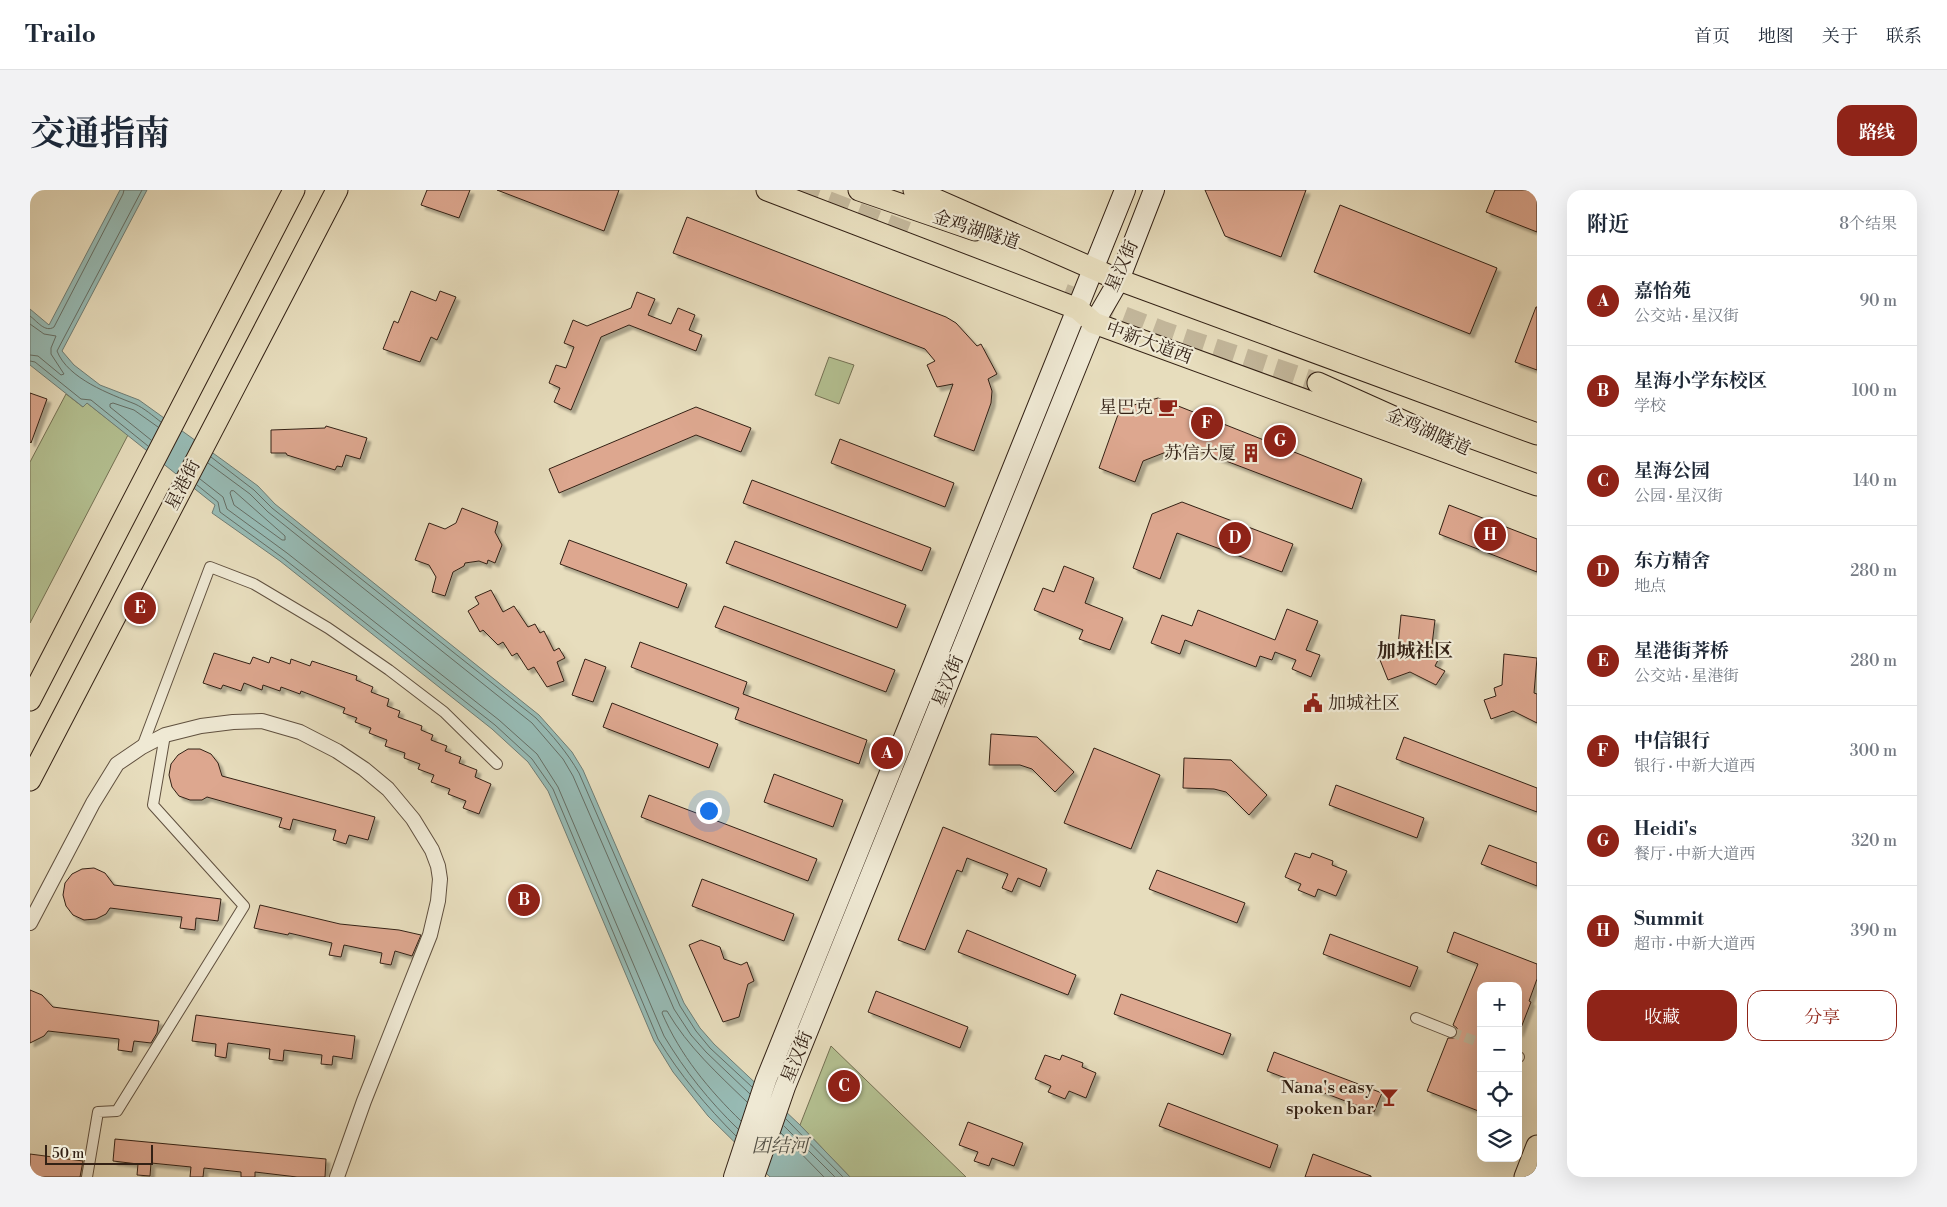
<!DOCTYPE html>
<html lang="zh">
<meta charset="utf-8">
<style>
:root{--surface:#fff;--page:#f2f2f3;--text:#1f2937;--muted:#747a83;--line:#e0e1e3;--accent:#8f2418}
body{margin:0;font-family:"Libre Bodoni","Noto Serif SC",serif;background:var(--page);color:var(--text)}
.controls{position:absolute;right:15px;bottom:15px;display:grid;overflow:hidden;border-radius:10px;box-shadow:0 5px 20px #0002}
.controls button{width:45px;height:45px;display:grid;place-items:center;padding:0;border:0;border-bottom:1px solid var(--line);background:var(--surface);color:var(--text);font:25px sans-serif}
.scale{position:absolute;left:15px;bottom:12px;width:108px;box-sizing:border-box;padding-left:5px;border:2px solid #332115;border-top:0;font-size:14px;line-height:18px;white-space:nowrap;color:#332115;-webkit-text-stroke:4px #efe9d4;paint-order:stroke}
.you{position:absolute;left:678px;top:620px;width:18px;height:18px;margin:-12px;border:4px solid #fff;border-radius:50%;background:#1a73e8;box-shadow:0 0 0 8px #1a73e833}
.badge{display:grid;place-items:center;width:32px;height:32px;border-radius:50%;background:var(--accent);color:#fff;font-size:16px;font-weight:700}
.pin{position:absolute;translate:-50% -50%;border:2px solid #fff;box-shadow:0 1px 5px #0006}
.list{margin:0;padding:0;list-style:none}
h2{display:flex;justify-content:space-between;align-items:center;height:65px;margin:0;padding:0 20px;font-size:21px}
h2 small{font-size:16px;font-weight:400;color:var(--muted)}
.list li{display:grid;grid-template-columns:32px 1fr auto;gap:15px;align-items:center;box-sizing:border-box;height:90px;padding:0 20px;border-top:1px solid var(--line)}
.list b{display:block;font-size:19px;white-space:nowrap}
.list p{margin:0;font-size:16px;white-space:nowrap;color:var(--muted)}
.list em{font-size:16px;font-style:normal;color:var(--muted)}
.actions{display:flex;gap:10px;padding:15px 20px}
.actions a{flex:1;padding:11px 0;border:1px solid var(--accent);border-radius:15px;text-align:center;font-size:18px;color:var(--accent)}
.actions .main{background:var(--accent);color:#fff}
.icon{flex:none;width:28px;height:28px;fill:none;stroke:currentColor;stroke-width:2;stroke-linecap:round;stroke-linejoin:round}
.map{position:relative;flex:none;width:1507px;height:987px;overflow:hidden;border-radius:15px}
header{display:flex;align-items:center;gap:30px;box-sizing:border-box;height:70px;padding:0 25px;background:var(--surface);border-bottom:1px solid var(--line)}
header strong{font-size:24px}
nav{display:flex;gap:28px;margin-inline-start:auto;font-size:18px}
.intro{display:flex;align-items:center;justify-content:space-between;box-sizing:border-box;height:120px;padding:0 30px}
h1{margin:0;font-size:35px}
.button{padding:12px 22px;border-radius:15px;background:var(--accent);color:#fff;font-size:18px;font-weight:700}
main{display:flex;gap:30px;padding:0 30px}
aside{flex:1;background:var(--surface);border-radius:15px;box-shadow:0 5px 20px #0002}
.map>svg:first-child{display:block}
</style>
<header>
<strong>Trailo</strong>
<nav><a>首页</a><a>地图</a><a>关于</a><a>联系</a></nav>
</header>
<div class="intro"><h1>交通指南</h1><a class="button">路线</a></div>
<main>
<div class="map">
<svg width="1507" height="987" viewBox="0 0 1507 987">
<defs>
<filter id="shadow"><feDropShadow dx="4" dy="4" stdDeviation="1" flood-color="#0004"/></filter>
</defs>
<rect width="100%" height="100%" fill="#e7ddbd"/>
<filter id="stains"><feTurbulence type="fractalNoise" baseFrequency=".004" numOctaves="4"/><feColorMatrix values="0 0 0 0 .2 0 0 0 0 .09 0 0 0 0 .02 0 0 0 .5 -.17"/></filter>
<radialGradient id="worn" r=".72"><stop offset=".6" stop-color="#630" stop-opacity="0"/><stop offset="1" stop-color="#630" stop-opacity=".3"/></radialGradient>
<!-- green -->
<path fill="#b4c192" stroke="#747154" d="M799,167l25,8 -15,39 -24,-9z
M36,204l17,13 4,-4 41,32 -98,188v-161z
M801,856l135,131h-116l-50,-52z"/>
<!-- water -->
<path fill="#97bbb5" stroke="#6f7d75" d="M90,0h27l-85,161 12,14 26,20 39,15 85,61 34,25 17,18 264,211 33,37 11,18 101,233 16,25 14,16 86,81 50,52h-80l-62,-61 -35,-44 -19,-31 -106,-250 -20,-29 -36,-33 -212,-168 -68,-48 3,-8 -128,-102 -4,4 -53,-42v-56l19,16z"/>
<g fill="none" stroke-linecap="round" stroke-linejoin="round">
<!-- shore -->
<path stroke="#656e65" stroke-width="1" d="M112,0l-85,161c11,28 53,43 78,53 9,4 18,12 26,18
M0,126c7,5 15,17 24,11l69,-133 1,-4
M0,134l14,10 12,2 -5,12v6l13,20 -3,1 -23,-19 -8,-1
M0,171l5,1 46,37 10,1 57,46
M121,250l-41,-33v-3l3,-1 21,7 24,17
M181,267l43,33 18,18 264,210c16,17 31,34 43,55l101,233 16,25 14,17 42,39
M178,273l42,31 18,18 264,211 31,36 10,17 101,233 17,26 15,17 44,42
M170,289l23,18 4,12 60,44 212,167 38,34 21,33 106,249c21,35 45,65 74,93
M167,295l21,17 2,10 63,46 212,167 37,34 21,30 105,250c22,36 48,67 78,97
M204,301l51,45v4h-3l-48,-35 -4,-12 1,-2z
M756,929l57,58
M711,931c-32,-31 -61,-66 -79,-108l1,-2h4c21,36 50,62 80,91
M754,936l51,51
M751,943l43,44"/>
</g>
<!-- building -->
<path fill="#dda78f" stroke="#332115" filter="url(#shadow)" d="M397,0h43l-11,28 -38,-13z
M467,0h122l-15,41z
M1175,0h101l-25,67 -56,-21z
M1465,0h42v42l-51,-20z
M1310,15l157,63 -27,66 -156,-62z
M657,27l259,100 10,6 21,23 4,-2 16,30 -9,5 4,12 -1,12 -17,48 -40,-15 19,-52 -16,3 -10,-22 8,-4 -10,-12 -252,-96z
M381,101l25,10 4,-10 16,6 -19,43 -6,-3 -11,25 -37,-13 11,-28 4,2z
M607,102l18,7 -7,16 23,9 7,-16 17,7 -6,15 13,5 -6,16 -67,-26 -28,12 -30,73 -17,-8 6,-14 -11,-5 7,-18 10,3 8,-21 -10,-4 9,-23 14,6 44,-18z
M1506,117h1v63l-22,-8z
M0,203l17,6 -16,44 -1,-1z
M1128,208l204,81 -10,30 -168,-64 -41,16 -8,21 -36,-14 21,-59z
M666,217l55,21 -10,24 -45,-17 -137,58 -10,-24z
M296,236l41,12 -7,21 -14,-4 -4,12 -5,-1 -2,4 -48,-15 -1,-2h-15v-23l54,-2z
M810,249l114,44 -9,24 -114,-44z
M722,290l179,68 -9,23 -179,-68z
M1152,312l111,42 -11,28 -105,-39 -17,46 -27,-11 19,-54z
M1419,315l88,34v33l-98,-38z
M432,318l36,14 -3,10 7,13 -7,18 -7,-3 -1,4 -8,-3 -14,2 -1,3 -11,6 -8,24 -13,-4 4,-15 -7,-12 -14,-5 14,-37 16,6 11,-6z
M539,350l118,44 -9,24 -118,-44z
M705,351l171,64 -9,23 -171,-65z
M1034,376l30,12 -9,25 38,15 -13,32 -31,-11 4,-9 -49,-20 9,-22 11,4z
M461,400l12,22 11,-6 14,21 7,-3 5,9 4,-2 10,20 5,-3 6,10 -8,4 7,19 -17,6 -13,-20 -6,3 -11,-17 -5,3 -9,-14 -5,3 -15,-15 -3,2 -12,-21 11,-7 -4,-7z
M694,416l171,64 -9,22 -171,-65z
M1257,419l31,12 -12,29 14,5 -9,22 -19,-8 4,-9 -21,-8 -3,8 -12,-4 -4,11 -71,-27 -5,14 -29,-11 11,-28 30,11 6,-16 77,30z
M1371,425l34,5 -4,33 8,5 -4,8 10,5 -9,14 -26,-13 -22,8 -8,-20 12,-3 -2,-8 8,-3z
M610,452l107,40 -4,12 124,46 -8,24 -124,-45 4,-11 -108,-41z
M184,463l36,11 3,-7 16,6 2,-6 19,7 1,-5 19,7 2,-5 45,15 -1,4 17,7 -2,5 18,7 -2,7 13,5 -2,6 24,9 -1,4 12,5 -2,5 16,6 -2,5 16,6 -2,6 18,7 -2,7 16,7 -12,30 -16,-6 3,-7 -18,-7 2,-5 -19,-7 3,-7 -16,-6 2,-5 -16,-6 1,-5 -20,-7 2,-6 -18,-7 2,-5 -16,-6 2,-4 -14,-5 2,-5 -44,-17 -1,3 -19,-7 -1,4 -17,-6 -1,5 -18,-7 -3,8 -18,-6 -2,4 -18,-6z
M1474,464l33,4 -3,35 3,1v29l-24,-12 -22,8 -7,-19 12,-4 -2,-8 8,-3z
M555,469l21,8 -13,35 -21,-7z
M582,513l106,41 -9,24 -106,-41z
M961,544l46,3 37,35 -19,20 -23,-23 -12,-4h-31z
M1374,547l133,51v24l-141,-53z
M1064,558l66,27 -29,74 -67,-26z
M158,559h12l11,5 7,9 4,13 153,41 -7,23 -19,-5 -3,9 -13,-4 3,-10 -43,-11 -3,11 -11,-3 3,-9 -75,-21 -5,3h-12l-11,-4 -7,-9 -3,-12 2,-11 7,-9z
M1154,568l47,2 36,35 -18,20 -23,-23 -12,-3 -31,-1z
M744,584l69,26 -10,27 -69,-25z
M1306,595l88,33 -7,20 -88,-33z
M619,605l168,64 -9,22 -167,-64z
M913,637l104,42 -7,18 -22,-9 -6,14 -10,-4 6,-14 -41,-16 -5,14 -5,-2 -32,80 -27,-10z
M1459,655l48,18v23l-56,-22z
M1265,663l15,5 2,-5 21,8 -1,4 15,6 -11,25 -18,-7 -3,8 -17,-7 3,-6 -16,-7z
M64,678l11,5 9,12 107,14 -3,22 -22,-3 -1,12 -15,-2 2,-11 -72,-9 -4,6 -10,5 -12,1 -11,-5 -7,-9 -3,-11 2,-12 7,-9 10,-5z
M1127,680l88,33 -8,20 -88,-34z
M672,689l92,35 -10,27 -92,-35z
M230,715l80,19 59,6 22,5 -9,21 -17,-5 -4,14 -11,-2 2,-10 -38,-8 -3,12 -12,-2 3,-12 -43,-10 -1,2 -34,-7z
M937,740l109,45 -8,20 -110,-43z
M1424,742l83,32v15l-8,22 2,1 -12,31 -1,-47h-37v126l-54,-21 21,-53h7l3,-4 -1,-6 -4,-3 25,-61 -31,-12z
M1300,744l88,33 -8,20 -87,-33z
M671,750l19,7 4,12 17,6 6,-3 7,19 -6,3 -9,33 -16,5 -34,-77z
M0,800l12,5 11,12 106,14 -2,12 -6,10 -17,-2 -2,11 -14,-2 1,-11 -71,-8 -4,5 -14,7z
M846,801l92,36 -8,21 -92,-36z
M1091,804l110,40 -8,21 -109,-41z
M166,825l159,21 -3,23 -19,-3 -1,9 -11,-1 1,-9 -38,-5 -1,11 -14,-2 1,-10 -42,-6 -2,15 -11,-2 1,-12 -24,-3z
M1244,862l108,41 -8,19 -107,-41z
M1015,865l15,5 2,-5 21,8 -1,4 14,6 -10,25 -17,-7 -4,8 -17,-7 3,-6 -16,-7z
M1138,913l110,42 -8,23 -111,-42z
M938,932l55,21 -9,23 -22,-8 -3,8 -15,-5 4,-9 -19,-7z
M85,949l211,20 -1,18h-28l-42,-5v5h-14v-5l-37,-4 -1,9h-13l1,-10 -40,-4 -1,13 -13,-1 1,-11 -25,-3z
M0,964l53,7 -3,16h-50z
M1283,964l58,22v1h-66z"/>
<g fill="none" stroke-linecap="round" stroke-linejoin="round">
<!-- pedestrian-tunnel -->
<path stroke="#c3b79b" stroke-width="10" stroke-dasharray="10 5" stroke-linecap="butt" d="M1421,842l30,11"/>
<!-- primary-tunnel -->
<path stroke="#c3b79b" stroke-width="21" stroke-dasharray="21 11" stroke-linecap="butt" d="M768,0l117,45
M1034,104l100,38 154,51"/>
<!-- pedestrian casing -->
<g stroke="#60503f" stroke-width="12">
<path id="pedestrian" d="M112,557l68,-180 44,17 74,44 61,42 55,42 53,52
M1386,828l35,14
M1488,867h1
M57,987l11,-65 19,-1 127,-205 -91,-101 12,-70"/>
</g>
<!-- minor casing -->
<g stroke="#60503f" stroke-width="16">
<path id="minor" d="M0,733l63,-120 24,-39 25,-17 23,-12 36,-9 32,-4 29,-1 38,11 37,19 27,18 24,20 25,30 19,31 6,16 2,13 -2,22 -8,34 -66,166 -27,76"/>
</g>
<!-- secondary casing -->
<g stroke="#332115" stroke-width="22">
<path id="secondary" d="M704,987l32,-97 359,-890
M724,987l31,-90 309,-764 25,-43 35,-90"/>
</g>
<!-- primary casing -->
<g stroke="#332115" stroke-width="23">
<path id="primary" d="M737,0l311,119 16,14 443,162
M829,0l116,40
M884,0l205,90 418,154
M1288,193l98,44
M0,510l264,-510
M0,590l307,-590
M1495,987l12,-31"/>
</g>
<!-- pedestrian -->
<use href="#pedestrian" stroke="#efe9d4" stroke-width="10"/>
<!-- minor -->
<use href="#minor" stroke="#efe9d4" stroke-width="14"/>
<!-- secondary -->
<use href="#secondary" stroke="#efe9d4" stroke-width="20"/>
<!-- primary -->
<use href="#primary" stroke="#e7ddbd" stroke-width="21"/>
</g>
<!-- icons -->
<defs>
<g id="cafe-bare" transform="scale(1.5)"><path d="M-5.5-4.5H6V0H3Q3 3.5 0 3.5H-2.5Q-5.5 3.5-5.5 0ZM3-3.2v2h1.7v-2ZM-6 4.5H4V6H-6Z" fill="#8f2418" stroke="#efe9d4" stroke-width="2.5" paint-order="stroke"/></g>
<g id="building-bare" transform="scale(1.5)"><path d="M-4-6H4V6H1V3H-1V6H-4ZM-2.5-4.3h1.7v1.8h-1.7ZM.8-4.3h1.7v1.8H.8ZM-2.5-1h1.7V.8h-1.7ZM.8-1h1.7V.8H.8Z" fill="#8f2418" stroke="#efe9d4" stroke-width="2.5" paint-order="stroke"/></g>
<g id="civic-bare" transform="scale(1.5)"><path d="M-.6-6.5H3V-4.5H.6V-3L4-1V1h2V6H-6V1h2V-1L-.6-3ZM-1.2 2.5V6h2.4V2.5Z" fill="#8f2418" stroke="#efe9d4" stroke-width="2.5" paint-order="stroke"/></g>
<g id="bar-bare" transform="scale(1.5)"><path d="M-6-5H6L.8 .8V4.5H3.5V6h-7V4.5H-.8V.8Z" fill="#8f2418" stroke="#efe9d4" stroke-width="2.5" paint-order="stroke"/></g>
</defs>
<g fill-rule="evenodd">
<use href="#cafe-bare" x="1138" y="217"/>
<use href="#building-bare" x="1221" y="263"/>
<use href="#civic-bare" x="1283" y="513"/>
<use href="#bar-bare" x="1359" y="907"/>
</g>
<g text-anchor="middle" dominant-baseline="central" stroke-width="4.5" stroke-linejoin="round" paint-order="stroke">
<!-- street labels -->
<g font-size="18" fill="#332115" stroke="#efe9d4">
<text transform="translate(946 40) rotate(18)">金鸡湖隧道</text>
<text transform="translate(1092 76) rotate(-66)">星汉街</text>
<text transform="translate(1119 153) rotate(20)">中新大道西</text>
<text transform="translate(1398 242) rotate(24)">金鸡湖隧道</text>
<text transform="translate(153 295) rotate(-63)">星港街</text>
<text transform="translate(918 491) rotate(-68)">星汉街</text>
<text transform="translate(767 867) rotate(-68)">星汉街</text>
</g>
<!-- poi labels -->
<g font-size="18" fill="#332115" stroke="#efe9d4" text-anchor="end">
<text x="1123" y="217">星巴克</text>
<text x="1206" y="263">苏信大厦</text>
<text x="1298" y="513" text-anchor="start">加城社区</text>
<text x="1344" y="897">Nana's easy<tspan x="1344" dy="21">spoken bar</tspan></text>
</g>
<!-- neighbourhood labels -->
<g font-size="19" font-weight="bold" fill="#332115" stroke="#efe9d4">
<text x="1385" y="461">加城社区</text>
</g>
<!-- water labels -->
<g font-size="19" font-style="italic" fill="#514f45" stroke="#efe9d4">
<text x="750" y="956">团结河</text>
</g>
</g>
<rect width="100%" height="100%" filter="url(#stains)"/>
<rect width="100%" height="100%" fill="url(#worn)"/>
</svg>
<div class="controls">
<button>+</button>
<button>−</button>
<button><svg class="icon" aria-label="locate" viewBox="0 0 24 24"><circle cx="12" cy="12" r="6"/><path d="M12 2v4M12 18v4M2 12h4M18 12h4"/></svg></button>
<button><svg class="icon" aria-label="layers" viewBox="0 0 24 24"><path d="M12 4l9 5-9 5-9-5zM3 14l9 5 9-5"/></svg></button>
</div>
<div class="scale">50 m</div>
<div class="you"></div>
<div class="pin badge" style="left:857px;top:563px">A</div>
<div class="pin badge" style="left:494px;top:710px">B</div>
<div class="pin badge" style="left:814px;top:896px">C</div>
<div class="pin badge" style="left:1205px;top:348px">D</div>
<div class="pin badge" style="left:110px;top:418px">E</div>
<div class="pin badge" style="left:1177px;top:233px">F</div>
<div class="pin badge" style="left:1250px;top:251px">G</div>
<div class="pin badge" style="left:1460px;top:345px">H</div>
</div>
<aside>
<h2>附近<small>8个结果</small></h2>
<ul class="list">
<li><span class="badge">A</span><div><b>嘉怡苑</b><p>公交站 · 星汉街</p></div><em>90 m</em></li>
<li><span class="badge">B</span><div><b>星海小学东校区</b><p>学校</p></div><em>100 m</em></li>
<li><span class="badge">C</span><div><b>星海公园</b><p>公园 · 星汉街</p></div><em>140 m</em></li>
<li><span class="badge">D</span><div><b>东方精舍</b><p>地点</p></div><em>280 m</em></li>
<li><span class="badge">E</span><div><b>星港街荠桥</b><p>公交站 · 星港街</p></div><em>280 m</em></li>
<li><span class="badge">F</span><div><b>中信银行</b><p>银行 · 中新大道西</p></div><em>300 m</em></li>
<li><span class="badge">G</span><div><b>Heidi's</b><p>餐厅 · 中新大道西</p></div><em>320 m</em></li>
<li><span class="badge">H</span><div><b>Summit</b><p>超市 · 中新大道西</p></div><em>390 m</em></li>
</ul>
<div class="actions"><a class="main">收藏</a><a>分享</a></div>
</aside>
</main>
